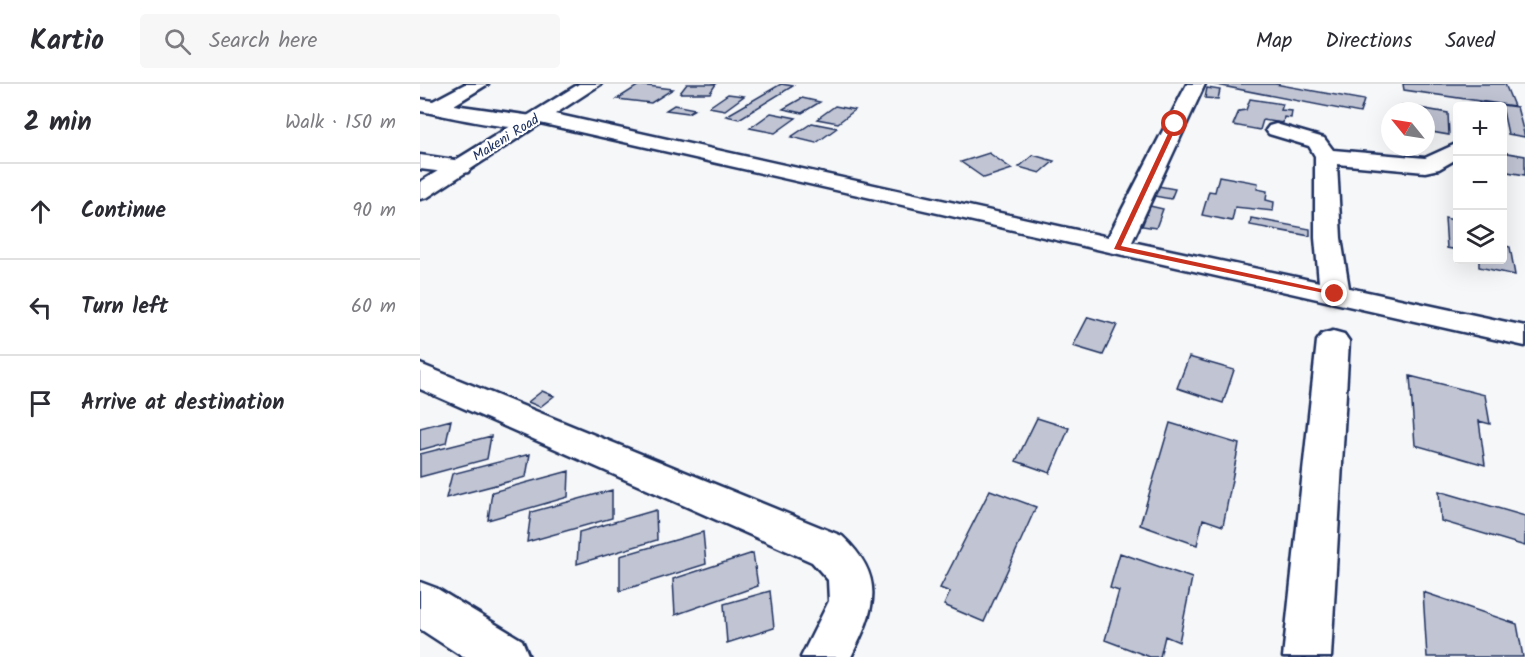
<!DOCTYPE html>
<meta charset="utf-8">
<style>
:root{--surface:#fff;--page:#f7f7f7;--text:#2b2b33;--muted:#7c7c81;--line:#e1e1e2}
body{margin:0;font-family:Kalam,sans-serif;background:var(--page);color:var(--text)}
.controls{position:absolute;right:18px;top:18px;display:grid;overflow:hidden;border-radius:6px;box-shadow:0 6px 24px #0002}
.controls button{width:54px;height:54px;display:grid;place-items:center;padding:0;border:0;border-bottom:2px solid var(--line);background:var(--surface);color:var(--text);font:30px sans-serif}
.compass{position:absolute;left:961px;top:18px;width:54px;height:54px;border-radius:50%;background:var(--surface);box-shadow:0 6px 24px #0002;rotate:300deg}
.stop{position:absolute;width:18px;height:18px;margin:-14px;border:4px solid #c8321e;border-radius:50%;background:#fff}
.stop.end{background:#c8321e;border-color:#fff;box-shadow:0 2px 6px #0008}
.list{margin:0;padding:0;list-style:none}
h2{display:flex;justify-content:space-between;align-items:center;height:78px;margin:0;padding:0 24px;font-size:26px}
h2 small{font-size:20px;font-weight:400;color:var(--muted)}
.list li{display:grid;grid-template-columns:39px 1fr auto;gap:18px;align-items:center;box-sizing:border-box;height:96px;padding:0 24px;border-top:2px solid var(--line)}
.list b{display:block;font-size:22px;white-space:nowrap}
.list em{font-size:20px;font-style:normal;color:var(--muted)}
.icon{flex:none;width:33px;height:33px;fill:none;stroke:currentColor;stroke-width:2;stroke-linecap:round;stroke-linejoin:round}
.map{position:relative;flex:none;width:1105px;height:573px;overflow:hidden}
header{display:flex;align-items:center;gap:36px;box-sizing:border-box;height:84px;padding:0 30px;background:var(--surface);border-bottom:2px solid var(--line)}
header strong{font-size:28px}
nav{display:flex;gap:33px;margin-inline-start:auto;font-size:21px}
.search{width:420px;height:54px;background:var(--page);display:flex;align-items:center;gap:15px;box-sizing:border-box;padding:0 21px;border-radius:6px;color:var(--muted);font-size:22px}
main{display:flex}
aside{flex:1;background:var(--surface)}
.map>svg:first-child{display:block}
</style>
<header>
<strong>Kartio</strong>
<div class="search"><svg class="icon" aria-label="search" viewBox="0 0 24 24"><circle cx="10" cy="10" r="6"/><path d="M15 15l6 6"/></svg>Search here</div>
<nav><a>Map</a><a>Directions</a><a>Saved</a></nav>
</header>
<main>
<aside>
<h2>2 min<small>Walk · 150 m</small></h2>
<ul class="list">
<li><svg class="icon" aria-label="ahead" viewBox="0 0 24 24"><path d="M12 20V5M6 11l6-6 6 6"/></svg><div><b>Continue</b></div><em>90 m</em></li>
<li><svg class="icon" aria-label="left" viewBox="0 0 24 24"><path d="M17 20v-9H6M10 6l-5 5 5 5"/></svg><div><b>Turn left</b></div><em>60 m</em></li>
<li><svg class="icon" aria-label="arrive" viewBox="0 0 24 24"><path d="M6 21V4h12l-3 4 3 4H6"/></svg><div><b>Arrive at destination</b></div></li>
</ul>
</aside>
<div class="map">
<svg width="1105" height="573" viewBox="0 0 1105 573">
<rect width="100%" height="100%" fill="#f6f7f9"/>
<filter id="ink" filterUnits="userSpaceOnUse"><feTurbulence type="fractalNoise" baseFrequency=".0167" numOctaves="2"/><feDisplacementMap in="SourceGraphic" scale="12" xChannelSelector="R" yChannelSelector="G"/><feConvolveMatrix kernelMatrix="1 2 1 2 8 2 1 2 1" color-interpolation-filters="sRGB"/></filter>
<g filter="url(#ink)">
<!-- building -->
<path fill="#c0c4d3" stroke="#1b2f5e" stroke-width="1.5" d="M267,0h29l-6,9h-30z
M361,0l12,2 -54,33 -13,-3z
M792,0h63l89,16 -4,13z
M983,0h102l9,22 -110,-16z
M219,1l34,4 -22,14 -34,-4z
M787,4l13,2 -2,9 -13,-1z
M308,10l16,2 -19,14 -16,-3z
M382,14l18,4 -18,11 -19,-4z
M830,15l33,5 -2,6 11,1 -1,7 -7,-1 -1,6 -20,-3 -3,10 -27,-5 6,-14 7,-1z
M1059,18l38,5 8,30 -17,-3 -6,-28h-22z
M254,21l21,4 -7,4 -22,-3z
M982,21l46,8 1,22 -23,-4v-20h-24z
M415,22l20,4 -17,13 -21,-4z
M351,29l25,5 -21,15 -25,-5z
M392,39l25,5 -21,15 -25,-6z
M1082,68l23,4v19l-23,-4z
M569,69l23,16 -28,9 -23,-16z
M613,71l21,6 -14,12 -21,-6z
M799,92l39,7 -1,6 10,2 -1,9 8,2 -1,9 -38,-4 -3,14 -30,-6 7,-24 6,1z
M738,102l17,3 -4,10 -17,-3z
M730,122l13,3 -7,19 -14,-2z
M831,134l59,11v7l-60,-11z
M1025,134l13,3v29l-11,-2z
M1082,161l8,2 5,28 -36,-8v-7h23z
M668,233l29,8 -14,30 -30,-9z
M769,273l45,13 -11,33 -46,-15z
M990,292l75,19 5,29 -11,-3 6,44 -70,-20z
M122,307l12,5 -14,11 -12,-5z
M617,334l32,10 -19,45 -34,-12z
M31,336l-5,23 -26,7v-22z
M750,339l69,21 -16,82 -20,-7 -6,26 -57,-20z
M71,352l-4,23 -67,18v-23z
M110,370l-4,23 -80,21 6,-24z
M149,387l-1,26 -80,23 4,-28z
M192,406v28l-85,24 4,-30z
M570,406l46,17 -52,115 -40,-17 6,-13 -10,-4z
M1019,407l86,25v30l-84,-25z
M236,426l1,30 -80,24 2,-32z
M283,448l3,32 -86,27v-35z
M333,469l5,33 -83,29 -2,-36z
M700,469l72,25 -13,64 -14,-6 -5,21h-10l-45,-17 14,-49 -9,-3z
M350,507l4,37 -47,15 -3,-39z
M1003,508l94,32 6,33h-96z"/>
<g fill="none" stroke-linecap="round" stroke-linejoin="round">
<!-- minor casing -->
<g stroke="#1b2f5e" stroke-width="5">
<path id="minor" d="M45,0h23l-34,21 78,11 9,-5 567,126 79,-153h18l-73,158 187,40 -4,-44v-82l-6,-10 -40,-12 -3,-4 3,-4 7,-2 48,14 9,12 92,8 33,-15v15l-19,11 -14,3 -88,-8 4,74 8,50 176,38v20l-985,-223c-11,14 -100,-9 -120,-12v-12l13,2z
M0,71l48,7 3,5 -3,5 -8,2 -40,-5z
M913,247l11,3 5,7 -18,316h-48l34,-316 5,-7z
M0,280l422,172c44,41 34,72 9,121h-50l28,-56 -1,-21 -16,-18 -392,-173z
M0,498l16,6 86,52 7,17h-66l-43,-28z"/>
</g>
<!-- major casing -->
<g stroke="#1b2f5e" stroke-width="5">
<path id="major" d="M159,0h22l-173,113 -8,2v-17z"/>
</g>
<!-- minor -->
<use href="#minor" fill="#fff" fill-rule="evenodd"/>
<!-- major -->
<use href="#major" fill="#fff" fill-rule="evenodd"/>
</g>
</g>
<!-- route -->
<path fill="#c8321e" d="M753,39l5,1 -57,122 214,46 3,4 -224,-47z"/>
<g text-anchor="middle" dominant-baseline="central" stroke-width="4.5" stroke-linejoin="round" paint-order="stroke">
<!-- far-street labels -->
<g font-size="14" fill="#1b2f5e" stroke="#fff">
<text transform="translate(86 54) rotate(-32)">Makeni Road</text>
</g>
</g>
</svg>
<div class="controls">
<button>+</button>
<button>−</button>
<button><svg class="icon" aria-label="layers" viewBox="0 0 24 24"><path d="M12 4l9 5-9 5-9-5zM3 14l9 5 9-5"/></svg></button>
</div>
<svg class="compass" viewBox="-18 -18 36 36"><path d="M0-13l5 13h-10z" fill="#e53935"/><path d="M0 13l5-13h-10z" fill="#7c7c81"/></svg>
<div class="stop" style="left:755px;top:40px"></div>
<div class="stop end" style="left:915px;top:210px"></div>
</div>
</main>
